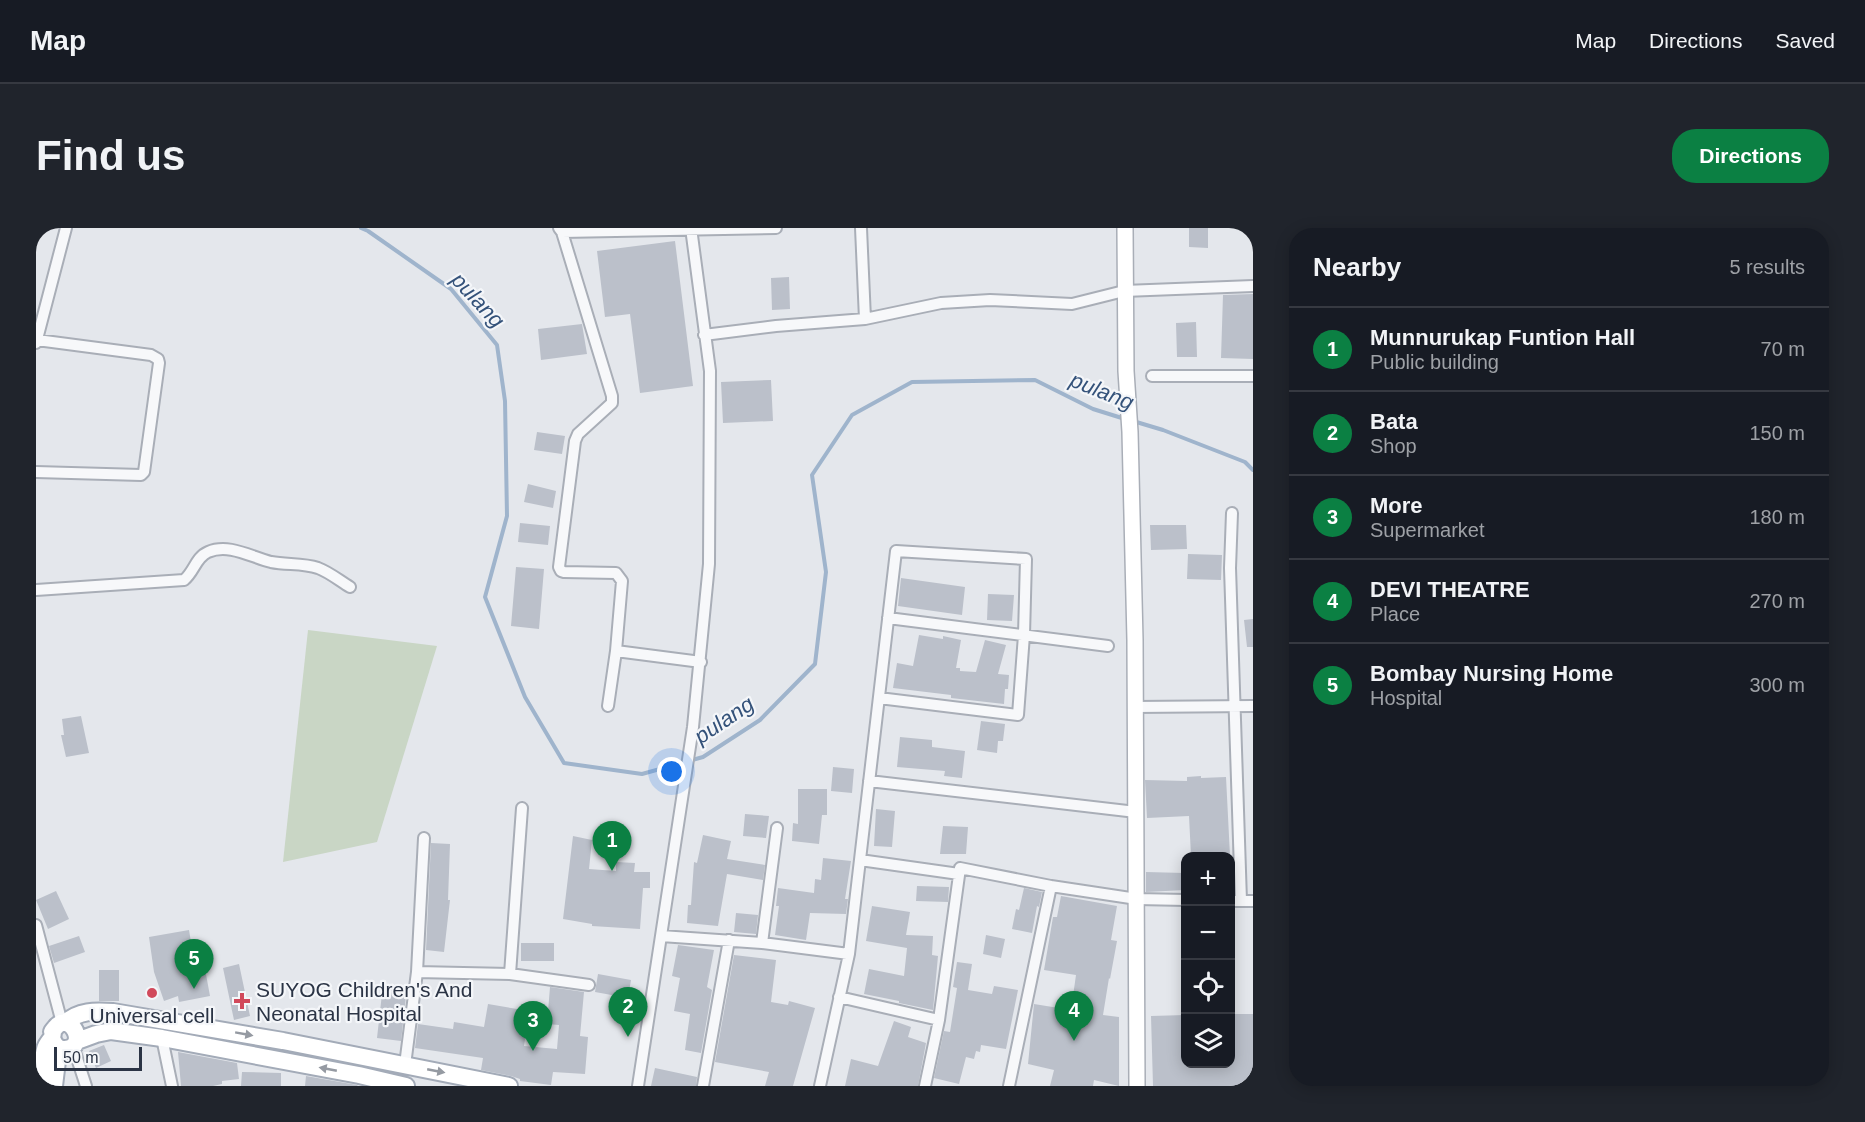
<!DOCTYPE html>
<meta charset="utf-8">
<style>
:root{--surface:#171b24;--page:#20242c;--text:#f1f3f6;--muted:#9ea1a6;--line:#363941;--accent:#0b8043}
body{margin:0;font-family:Arial,sans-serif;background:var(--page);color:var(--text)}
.controls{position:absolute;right:18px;bottom:18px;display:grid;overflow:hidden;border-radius:12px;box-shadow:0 3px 15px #0003}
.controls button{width:54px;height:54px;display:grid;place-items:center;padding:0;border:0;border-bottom:2px solid var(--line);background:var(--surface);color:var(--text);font:30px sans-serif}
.scale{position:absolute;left:18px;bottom:15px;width:88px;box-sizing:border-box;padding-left:6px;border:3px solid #2b3445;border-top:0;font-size:16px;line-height:21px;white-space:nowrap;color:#2b3445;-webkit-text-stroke:4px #f4f6f9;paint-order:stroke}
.you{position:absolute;left:636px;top:544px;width:21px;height:21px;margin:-15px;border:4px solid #fff;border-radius:50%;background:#1a73e8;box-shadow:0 0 0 9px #1a73e833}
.badge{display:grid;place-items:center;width:39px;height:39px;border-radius:50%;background:var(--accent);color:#fff;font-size:20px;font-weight:700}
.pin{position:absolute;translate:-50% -50px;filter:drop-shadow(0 2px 3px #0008)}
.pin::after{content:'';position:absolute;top:32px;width:21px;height:18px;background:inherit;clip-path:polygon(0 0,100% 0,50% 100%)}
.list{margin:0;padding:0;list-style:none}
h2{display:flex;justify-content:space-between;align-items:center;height:78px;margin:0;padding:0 24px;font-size:26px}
h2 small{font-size:20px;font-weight:400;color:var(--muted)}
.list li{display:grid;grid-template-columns:39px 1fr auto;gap:18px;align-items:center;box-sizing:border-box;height:84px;padding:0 24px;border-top:2px solid var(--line)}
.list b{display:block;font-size:22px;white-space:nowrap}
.list p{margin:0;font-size:20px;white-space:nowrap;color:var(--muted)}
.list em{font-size:20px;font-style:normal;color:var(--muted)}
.icon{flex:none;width:33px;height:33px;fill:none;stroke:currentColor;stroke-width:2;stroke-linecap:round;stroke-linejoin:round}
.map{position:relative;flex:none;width:1217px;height:858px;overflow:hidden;border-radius:24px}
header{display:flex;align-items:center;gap:36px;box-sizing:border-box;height:84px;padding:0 30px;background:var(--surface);border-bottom:2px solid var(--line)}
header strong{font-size:28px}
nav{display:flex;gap:33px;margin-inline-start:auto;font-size:21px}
.intro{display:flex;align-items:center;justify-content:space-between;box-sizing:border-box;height:144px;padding:0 36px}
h1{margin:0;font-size:42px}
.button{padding:15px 27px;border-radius:24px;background:var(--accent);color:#fff;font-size:21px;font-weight:700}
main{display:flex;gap:36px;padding:0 36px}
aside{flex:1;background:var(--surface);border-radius:24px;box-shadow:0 3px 15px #0003}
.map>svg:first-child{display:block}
</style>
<header>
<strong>Map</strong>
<nav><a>Map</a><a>Directions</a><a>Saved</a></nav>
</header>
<div class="intro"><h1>Find us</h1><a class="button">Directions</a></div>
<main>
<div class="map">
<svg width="1217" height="858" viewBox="0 0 1217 858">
<rect width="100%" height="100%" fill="#e4e7ec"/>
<!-- green -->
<path fill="#c9d6c5" d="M272,402l129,16 -60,196 -94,20z"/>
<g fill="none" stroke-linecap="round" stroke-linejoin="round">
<!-- stream -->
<path stroke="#9fb4cc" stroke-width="4" d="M325,0l7,3 83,58 46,56 8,56 2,115 -22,81 40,100 39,66 78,11 61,-17 57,-37 55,-56 11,-92 -14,-97 40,-60 60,-33 123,-2 58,29 32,10
M1097,193l30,9 82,32 8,8"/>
</g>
<!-- building -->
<path fill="#bbc0ca" d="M1153,0h19v20l-19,-1z
M639,13l18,145 -53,7 -10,-79 -25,3 -8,-66z
M753,49l1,32 -18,1 -1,-32z
M1217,66v65l-32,-1 2,-63z
M1160,94l1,35h-20l-1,-34z
M546,96l5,30 -46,6 -3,-31z
M735,152l2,41 -50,2 -2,-41z
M501,204l28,4 -3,18 -28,-4z
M492,256l28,7 -3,17 -29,-6z
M484,295l30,3 -2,19 -30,-3z
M1114,297h36l1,24 -36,1z
M1152,326l34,1 -1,25 -34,-1z
M480,339l28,2 -5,60 -28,-3z
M865,350l64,9 -3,28 -64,-9z
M952,366l26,1 -2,26 -25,-1z
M1217,391v28h-6l-3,-27z
M883,407l24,4v-3l18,4 -5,28h4v3l16,1 9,-32 21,5 -8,29 11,1 -1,14h-3l-1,15 -53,-6v-3l-58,-7 4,-25 16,3z
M45,488l8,37 -23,4 -5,-22h3l-2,-16z
M945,493l24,3 -2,17h-5l-1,12 -20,-3z
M864,509l32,3v7l33,4 -3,27 -18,-2 1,-5 -48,-4z
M797,539l21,2 -2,24 -21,-2z
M1165,548v2l25,-1 4,79h-39l-2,-40 -42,2 -2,-38 42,1v-4z
M762,561h29v26h-5l-3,29 -27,-3 1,-18 5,1z
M840,581l19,2 -3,36 -18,-1z
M709,586l24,2 -3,22 -23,-2z
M907,598l25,1 -2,27h-26z
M667,607l28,6 -4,18 38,6 -2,15 -36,-6 -9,52 -31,-3 1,-18h3l3,-43 3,1z
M537,608l19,4 -3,29 27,2v-9l19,1 -1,9h16v16h-7l-3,41 -48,-3v-2l-29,-5z
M395,615l19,1 -2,56h2l-6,52 -18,-2z
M787,630l28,3 -6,38h3l-2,15 -36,-1 -4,27 -31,-5 4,-29h-3l2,-18 36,5 1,-14 6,1z
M1110,644l39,1v17l-39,2z
M881,658l32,1 -1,15 -32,-1z
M988,660l18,4 -3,15 -2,-1 -5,27 -20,-4 4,-20 3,1z
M20,663l13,28 -21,10 -12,-29z
M1025,668l56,10 -6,34 6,1 -7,38 -1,-1 -6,37 16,2v69l-25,-6 -1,6h-43l4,-16 -26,-6 6,-60 37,6 5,-35 -32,-5 9,-53h4z
M836,678l38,6 -4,23 27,1 -1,19 6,1 -5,54 -34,-7v-2l-35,-7 5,-25 35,7 3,-28 -41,-7z
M700,685l22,2 -2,19 -22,-2z
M153,702l5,30 9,-2 7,38 -31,6 -1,-6 -14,5 -10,-29 -5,-35z
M950,707l19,4 -4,19 -18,-4z
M43,708l6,16 -31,11 -5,-17z
M485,715h33v18h-33z
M642,717l36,5 -7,37 5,3 -11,63 -16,-3 5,-36 -16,-3 6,-33 -8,-2z
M698,727l42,5 -5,42 17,3 1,-4 26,7 -22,78h-28l4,-14 -54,-10z
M921,734l15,2 -4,26 24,4 2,-8 24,4 -12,59 -25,-4 -1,7 -4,-1 -2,8 -8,-2 -7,27 -25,-6 10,-47 6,1 7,-44 -4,-1z
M203,736l11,52 -16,4 -11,-52z
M63,742h20v31h-20z
M562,746l33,6 -3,18 -33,-6z
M347,757l24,2 -6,54 -24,-3z
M514,759l34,5 -4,44 8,1 -3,37 -32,-2 -2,13 -31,-4v-2l-9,-3 -30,-6 2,-12 -68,-10 3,-24 35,5 1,-7 30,5 4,-23 41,7 -5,35 33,3 2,-24 -12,-1z
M1194,786h23v72h-100l-2,-70 34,-1v49h45z
M858,793l17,6 -3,10 18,6 -8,43h-73l6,-27 27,7z
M68,817l7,16 -15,7 -7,-17z
M142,824l59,11 2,16 -17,2v3l-9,2h-32z
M619,840l42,9 -1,9h-45z
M206,844l39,1v13h-40z
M270,848l51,9 1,1h-53z"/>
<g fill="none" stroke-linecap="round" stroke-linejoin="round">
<!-- street casing -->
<g stroke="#a9aeb7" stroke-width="14">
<path id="street" d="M523,0l3,4 50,164v7l-34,31 -3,7 -16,126 2,4 3,1 52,1 6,8 -6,70 85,11
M825,0l4,91
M526,4l214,-4
M668,107l72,-9 89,-7 76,-16 49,-3 82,4 52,-13 129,-5
M0,115l30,-115
M1116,148h101
M0,244l105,3 3,-3 15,-109 -1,-4 -7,-4 -114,-15
M1196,285l-2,55 11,333
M0,362l148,-10c10,-8 12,-23 24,-28 21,-9 43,5 63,10 16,3 32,1 47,6 11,4 22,13 32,19
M852,390l220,28
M572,478l8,-55
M1099,479l118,-1
M833,553l267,31
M824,632l99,14
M1015,658l86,13 49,1
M1194,673h23
M0,697l26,98
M625,708l101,7 15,-115
M726,715l87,11 -29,132
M813,726l47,-403 130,8 -2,76 -6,80 -139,-17
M381,744l93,2 79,11
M474,746l12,-166
M803,769l100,23
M126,810l10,48
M37,818l13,40
M369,837l12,-93 7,-134
M602,858l55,-359 16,-163 1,-193 -19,-143
M667,858l26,-146
M889,858l14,-66 21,-152 91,18 -42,200"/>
</g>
<!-- secondary casing -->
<g stroke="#a9aeb7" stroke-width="18">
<path id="secondary" d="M1089,0l1,143 4,61 5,208 2,446"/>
</g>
<!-- primary casing -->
<g stroke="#a3abb8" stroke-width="20">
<path id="primary" d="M29,795c14,-13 30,-12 48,-11l170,29 226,45
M41,813l19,-7 15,-3 51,7 197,37 47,11
M3,858c2,-12 3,-26 6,-37 1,-5 5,-8 7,-12 3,-8 -3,-2 3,-9 15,-19 35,19 10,21 -7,1 -11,-5 -13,-11
M18,858l3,-25 6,-12"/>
</g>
<!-- street -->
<use href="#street" stroke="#f7f8fa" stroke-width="10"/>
<!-- secondary -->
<use href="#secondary" stroke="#fff" stroke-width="15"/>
<!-- primary -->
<use href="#primary" stroke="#fff" stroke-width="16"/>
</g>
<!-- one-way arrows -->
<defs><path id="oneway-solid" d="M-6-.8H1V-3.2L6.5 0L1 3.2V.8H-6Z" transform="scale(1.5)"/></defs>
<g fill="#959aa2">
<use href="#oneway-solid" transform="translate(208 806) rotate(10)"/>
<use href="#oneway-solid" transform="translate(292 841) rotate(-169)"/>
<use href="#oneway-solid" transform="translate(400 843) rotate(11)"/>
</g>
<!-- markers -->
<g fill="#d1495b" stroke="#f4f6f9" stroke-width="2">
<circle cx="116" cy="765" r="6"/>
<path d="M203 764h6v6h6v6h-6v6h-6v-6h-6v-6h6z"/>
</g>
<g text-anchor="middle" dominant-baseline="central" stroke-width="4.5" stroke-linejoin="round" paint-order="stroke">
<!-- poi labels -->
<g font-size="21" fill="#2b3445" stroke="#f4f6f9" text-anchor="start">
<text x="220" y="761">SUYOG Children's And<tspan x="220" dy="24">Neonatal Hospital</tspan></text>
<text x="116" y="787" text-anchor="middle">Universal cell</text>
</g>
<!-- water labels -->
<g font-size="22" font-style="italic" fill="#34527a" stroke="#f4f6f9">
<text transform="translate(442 72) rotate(47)">pulang</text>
<text transform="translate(1066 163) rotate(22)">pulang</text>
<text transform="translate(688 492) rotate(-34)">pulang</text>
</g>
</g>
</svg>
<div class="controls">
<button>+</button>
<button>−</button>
<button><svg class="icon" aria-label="locate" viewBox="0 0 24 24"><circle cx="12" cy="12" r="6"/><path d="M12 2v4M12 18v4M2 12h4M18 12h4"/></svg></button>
<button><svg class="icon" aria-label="layers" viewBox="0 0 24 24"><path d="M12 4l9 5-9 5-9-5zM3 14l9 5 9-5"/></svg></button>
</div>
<div class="scale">50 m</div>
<div class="you"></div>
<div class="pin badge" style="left:576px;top:643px">1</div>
<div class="pin badge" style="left:592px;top:809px">2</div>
<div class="pin badge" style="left:497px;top:823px">3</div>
<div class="pin badge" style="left:1038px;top:813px">4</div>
<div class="pin badge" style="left:158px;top:761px">5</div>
</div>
<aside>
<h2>Nearby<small>5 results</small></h2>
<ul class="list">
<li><span class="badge">1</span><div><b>Munnurukap Funtion Hall</b><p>Public building</p></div><em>70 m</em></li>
<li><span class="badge">2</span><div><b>Bata</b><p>Shop</p></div><em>150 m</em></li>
<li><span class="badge">3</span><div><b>More</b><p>Supermarket</p></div><em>180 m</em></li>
<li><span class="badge">4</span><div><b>DEVI THEATRE</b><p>Place</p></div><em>270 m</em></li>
<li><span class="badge">5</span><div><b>Bombay Nursing Home</b><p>Hospital</p></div><em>300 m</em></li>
</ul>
</aside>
</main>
